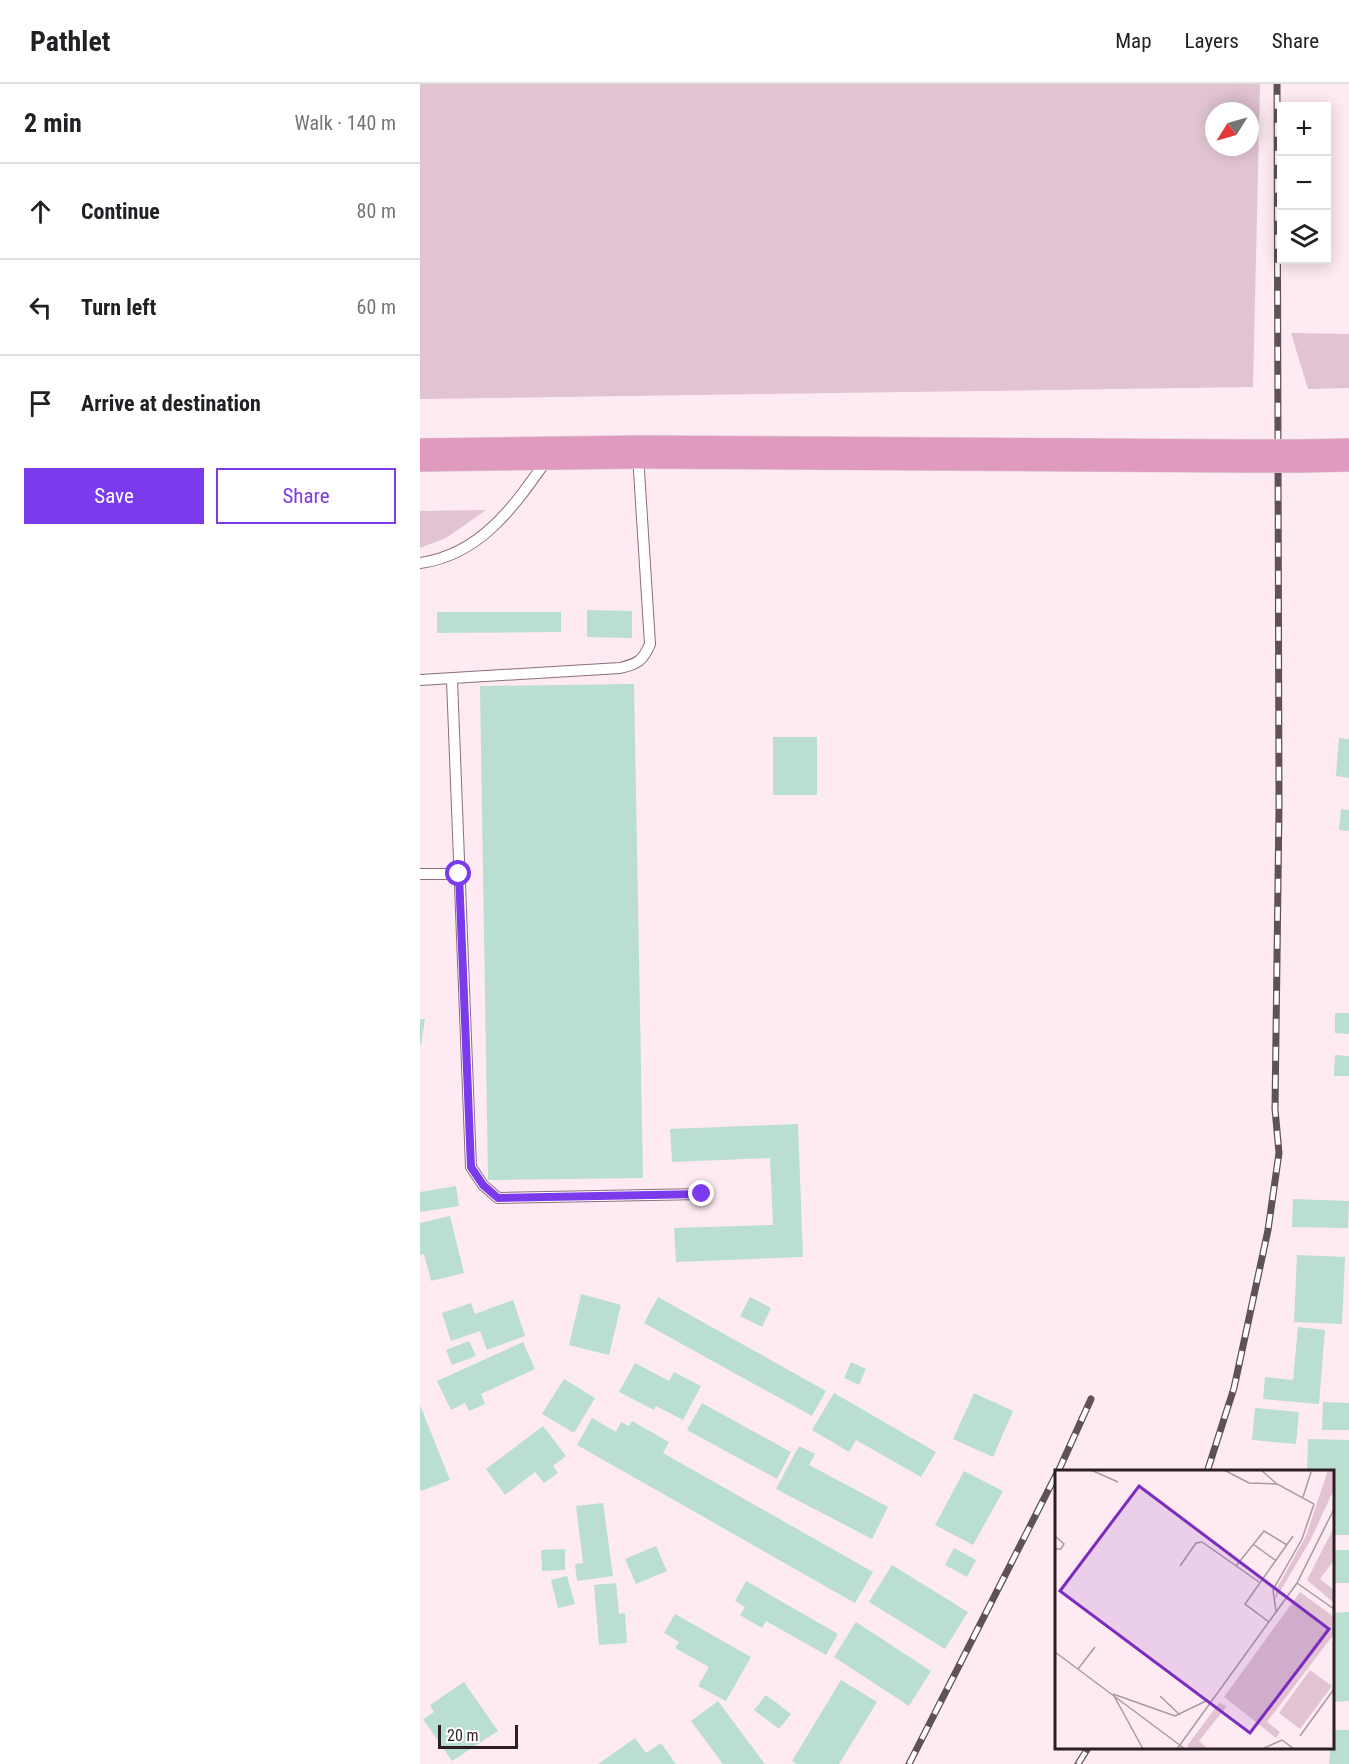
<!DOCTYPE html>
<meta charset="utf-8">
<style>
:root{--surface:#fff;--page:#f2f2f2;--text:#202124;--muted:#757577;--line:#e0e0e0;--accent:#7c3aed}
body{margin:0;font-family:"Roboto Condensed",sans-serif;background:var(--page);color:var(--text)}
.controls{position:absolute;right:18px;top:18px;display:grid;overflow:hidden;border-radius:0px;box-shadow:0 3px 15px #0003}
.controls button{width:54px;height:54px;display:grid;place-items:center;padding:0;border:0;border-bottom:2px solid var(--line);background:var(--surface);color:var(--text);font:30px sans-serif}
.compass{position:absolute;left:785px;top:18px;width:54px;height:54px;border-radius:50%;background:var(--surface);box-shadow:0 3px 15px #0003;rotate:233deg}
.scale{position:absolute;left:18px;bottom:15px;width:80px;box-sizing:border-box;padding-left:6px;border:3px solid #2b1f25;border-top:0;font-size:16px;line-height:21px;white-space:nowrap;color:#2b1f25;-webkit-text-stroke:4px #fefefe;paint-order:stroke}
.stop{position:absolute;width:18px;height:18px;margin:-14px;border:4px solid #7c3aed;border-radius:50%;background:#fff}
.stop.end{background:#7c3aed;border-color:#fff;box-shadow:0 2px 6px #0008}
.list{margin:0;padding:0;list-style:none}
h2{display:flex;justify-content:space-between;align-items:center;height:78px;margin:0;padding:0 24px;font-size:26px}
h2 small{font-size:20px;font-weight:400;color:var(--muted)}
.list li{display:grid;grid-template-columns:39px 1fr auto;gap:18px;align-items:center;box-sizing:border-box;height:96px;padding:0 24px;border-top:2px solid var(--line)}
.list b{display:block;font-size:22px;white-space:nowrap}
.list em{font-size:20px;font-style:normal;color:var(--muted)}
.actions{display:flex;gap:12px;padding:18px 24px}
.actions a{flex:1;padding:14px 0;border:2px solid var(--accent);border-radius:0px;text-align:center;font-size:21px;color:var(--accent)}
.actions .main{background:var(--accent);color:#fff}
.icon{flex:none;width:33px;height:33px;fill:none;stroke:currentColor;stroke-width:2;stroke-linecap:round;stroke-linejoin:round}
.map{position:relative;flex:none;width:929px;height:1680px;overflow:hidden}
header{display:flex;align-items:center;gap:36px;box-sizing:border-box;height:84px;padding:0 30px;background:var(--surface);border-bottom:2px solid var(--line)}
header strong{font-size:28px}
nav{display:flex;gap:33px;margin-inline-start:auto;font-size:21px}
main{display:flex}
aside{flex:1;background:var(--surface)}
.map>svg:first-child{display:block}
</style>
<header>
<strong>Pathlet</strong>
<nav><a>Map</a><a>Layers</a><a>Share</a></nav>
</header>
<main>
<aside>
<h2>2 min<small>Walk · 140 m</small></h2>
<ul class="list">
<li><svg class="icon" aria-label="ahead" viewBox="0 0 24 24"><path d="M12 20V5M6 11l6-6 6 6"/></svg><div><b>Continue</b></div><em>80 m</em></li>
<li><svg class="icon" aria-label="left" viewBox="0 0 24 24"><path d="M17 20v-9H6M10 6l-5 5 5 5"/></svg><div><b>Turn left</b></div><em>60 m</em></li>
<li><svg class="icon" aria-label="arrive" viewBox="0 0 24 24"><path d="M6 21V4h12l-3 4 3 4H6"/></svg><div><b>Arrive at destination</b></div></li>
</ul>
<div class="actions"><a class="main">Save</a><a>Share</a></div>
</aside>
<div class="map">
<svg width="929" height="1680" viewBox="0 0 929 1680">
<rect width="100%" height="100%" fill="#feeaf3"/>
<!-- green -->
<path fill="#e1c3d1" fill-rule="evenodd" d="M0,0h840l-7,303 -833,12zM794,27h36v36h-36z
M871,249l58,1v54l-41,1z
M66,426l-40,28 -26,10v-37z"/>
<!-- building -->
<path fill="#baded0" d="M167,526l45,1v27l-45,-1z
M17,528h124v20l-124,1z
M214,600l9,494 -155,2 -8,-494z
M353,653h44v58h-44z
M919,654l10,1v39l-13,-2z
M921,725l8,1v21l-10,-1z
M915,929h14v21l-14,-1z
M0,935h5l-4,26h-1z
M915,971l14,1v20h-15z
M378,1040l5,133 -127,5 -2,-34 99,-3 -3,-67 -98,4 -2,-33z
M36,1102l3,20 -39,6v-20z
M873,1115l56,2 -1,27 -56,-1z
M30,1132l14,57 -33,8 -7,-27 -4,1v-32z
M877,1171l48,2 -3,67 -48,-2z
M161,1210l40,11 -12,50 -40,-10z
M238,1213l168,94 -14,25 -168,-93z
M330,1213l21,11 -9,19 -22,-11z
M93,1216l12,36 -38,14 -7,-19 -29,10 -9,-28 29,-10 4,11z
M878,1243l27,3 -6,74 -56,-5 2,-22 28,3z
M49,1257l7,15 -24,9 -6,-15z
M103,1258l12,27 -54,25 4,10 -16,7 -4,-8 -14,7 -14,-29z
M431,1278l15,7 -7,16 -15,-7z
M215,1279l34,18 5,-9 27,14 -18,34 -27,-14 -2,4 -35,-18z
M144,1295l31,19 -21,35 -32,-19z
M414,1309l102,59 -15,25 -65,-37 -7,12 -37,-22z
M554,1309l39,18 -20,46 -40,-18z
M903,1318l26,1v27h-27z
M282,1319l89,49 -14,27 -90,-49z
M0,1321l30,75 -29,11 -1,-2z
M835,1324l44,4 -3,32 -44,-4z
M172,1334l24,14 5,-10 8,4 3,-5 37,21 -6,11 210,119 -18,31 -278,-158z
M123,1342l23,30 -13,10 5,7 -14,10 -9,-11 -30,23 -19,-26z
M888,1355l41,1v95h-17v-63h-25z
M379,1362l16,8 -6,11 79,42 -16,32 -96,-50z
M544,1387l39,20 -30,54 -38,-20z
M183,1419l10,73 -36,5 -2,-17 8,-1 -7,-57z
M236,1462l11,25 -31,13 -11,-25z
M534,1464l22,12 -9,17 -22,-12z
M145,1465v21l-23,1 -1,-21z
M912,1466h17v33h-17z
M472,1481l76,47 -23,37 -76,-47z
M147,1492l8,28 -17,4 -7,-28z
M326,1497l92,53 -12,21 -60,-34 -4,7 -22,-13 5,-8 -10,-6z
M196,1499l3,31 6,-1 2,30 -28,2 -5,-60z
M929,1528v89l-17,1v-89z
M255,1530l76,43 -25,44 -28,-15 11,-19 -34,-19 4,-6 -15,-9z
M436,1538l75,49 -22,35 -75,-49z
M421,1596l36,22 -38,62h-42l-5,-3z
M44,1598l34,49 -46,30 -29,-42 11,-7 -4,-7z
M346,1611l25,19 -12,15 -25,-19z
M298,1617l47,63h-42l-32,-43z
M912,1646h17v34h-20z
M215,1654l11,15 15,-10 15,21h-78z"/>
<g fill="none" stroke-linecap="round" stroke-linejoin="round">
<!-- service casing -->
<g stroke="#8b6e7c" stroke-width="12">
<path id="service" d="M0,479c61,-8 95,-58 128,-105
M0,596l200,-12c17,-4 23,-7 30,-24l-12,-189
M32,596l19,487 12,18 15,13 204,-4
M0,790h39"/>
</g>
<!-- trunk casing -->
<g stroke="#d5d2d3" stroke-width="34">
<path id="trunk" d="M0,371l218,-3 606,4
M882,372l47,-1"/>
</g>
<!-- service -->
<use href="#service" stroke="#fff" stroke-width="10"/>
<!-- trunk -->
<use href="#trunk" stroke="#df9abe" stroke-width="33"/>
<!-- rail casing -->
<g stroke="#5f5158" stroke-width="7">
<path id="rail" d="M638,1388l33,-73
M787,1388l27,-84 34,-158 11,-77 -4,-44 4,-302 -2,-723
M489,1680l147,-289
M658,1680l10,-16"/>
</g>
<!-- rail -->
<use href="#rail" stroke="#fefefe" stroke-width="4.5" stroke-dasharray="14" stroke-linecap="butt"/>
<!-- trunk-bridge casing -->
<g stroke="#d5d2d3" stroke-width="34" stroke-linecap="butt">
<path id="trunk-bridge" d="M824,372h58"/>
</g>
<!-- trunk-bridge -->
<use href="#trunk-bridge" stroke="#df9abe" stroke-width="33"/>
</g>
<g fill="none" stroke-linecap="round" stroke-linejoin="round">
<!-- route -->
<path stroke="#7c3aed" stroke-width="8" d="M39,790l12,293 12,18 15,13 204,-4"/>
</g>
<!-- overview -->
<g transform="translate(635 1386)">
<rect width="279" height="279" fill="#feeaf3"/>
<path d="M273,0h6v19l-23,50 -36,61 1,-10 30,-54zM279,57v33l-14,19 14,11v13l-27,-23zM245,122l34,25v17l-67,88 13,10 -4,6 -52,-41zM255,200l22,16 -32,43 -21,-16zM164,233l8,3 -28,35 9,8h-18l-3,-3z" fill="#e1c3d1"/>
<path fill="none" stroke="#aa99a1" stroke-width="1.5" d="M36,0l27,12M169,0l25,13 28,1M206,0l16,14 37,20 -12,35 -29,51 3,21M248,27l8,-25M0,66l9,8 -3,5h-6M198,74l22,16M125,96l16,-23 6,-1 57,40M181,96l28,-35 23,14M242,113l37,26M214,152l-24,-18 48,-68M0,182l130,97M23,199l17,-22M58,224l62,22 33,-16M58,224l30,55M105,226l20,19M245,266l34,-47M122,279l120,-166 37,-74M207,279l20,-9 12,9"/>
<path fill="#7b2cbf" fill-opacity="0.15" stroke="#7b2cbf" stroke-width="3" d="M84,16l190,143 -79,104 -190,-142z"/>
<rect width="279" height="279" fill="none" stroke="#2b1f25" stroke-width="3"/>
</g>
</svg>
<div class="controls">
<button>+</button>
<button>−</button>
<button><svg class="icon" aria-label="layers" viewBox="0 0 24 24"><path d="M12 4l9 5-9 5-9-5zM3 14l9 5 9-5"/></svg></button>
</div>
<svg class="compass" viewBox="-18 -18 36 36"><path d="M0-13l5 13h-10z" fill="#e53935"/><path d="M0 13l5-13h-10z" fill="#757577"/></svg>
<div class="scale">20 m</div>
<div class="stop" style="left:39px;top:790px"></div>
<div class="stop end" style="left:282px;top:1110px"></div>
</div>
</main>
